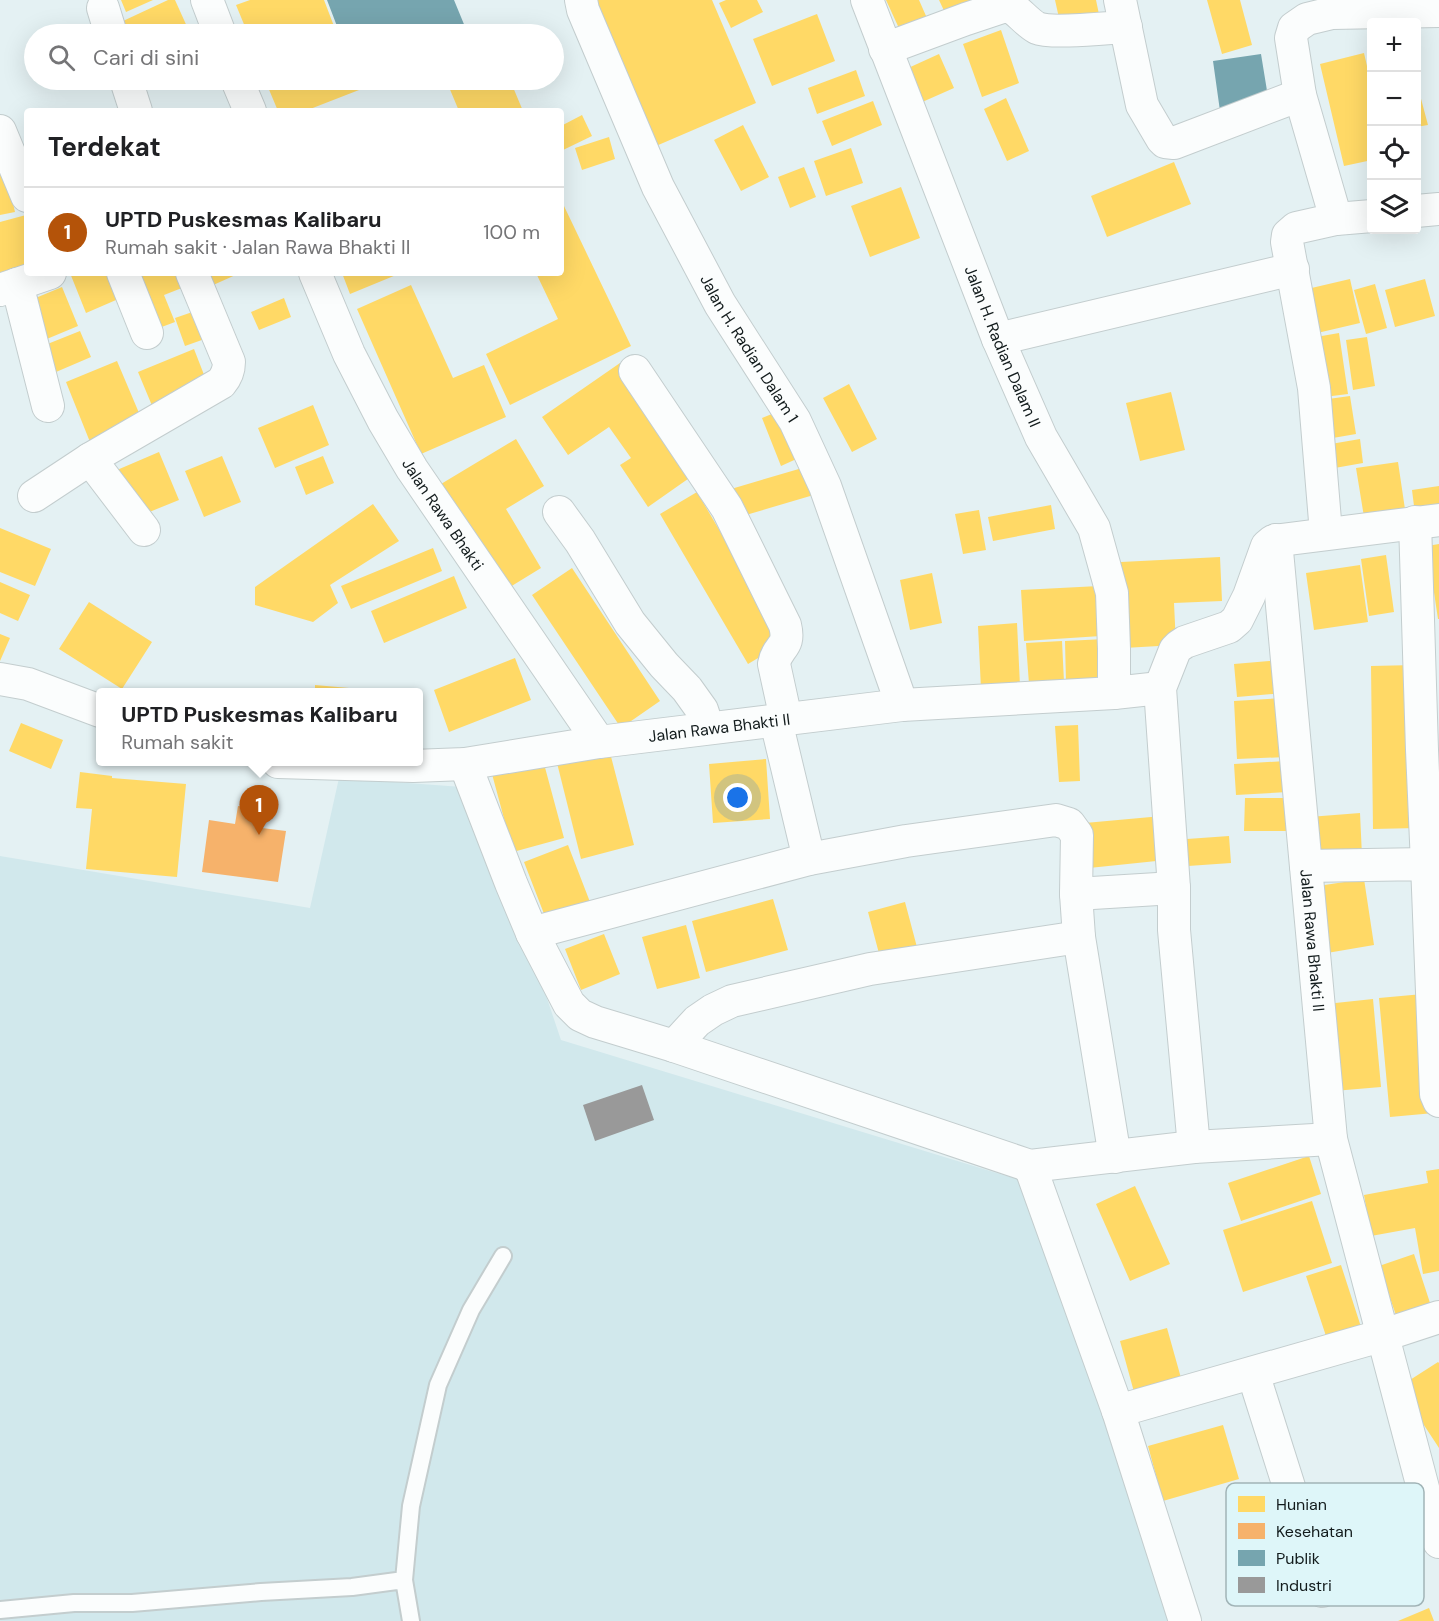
<!DOCTYPE html>
<html lang="id">
<meta charset="utf-8">
<style>
:root{--surface:#fff;--page:#f6f6f6;--text:#202124;--muted:#757577;--line:#e0e0e0;--accent:#b45309}
body{margin:0;font-family:"DM Sans",sans-serif;background:var(--page);color:var(--text)}
.controls{position:absolute;right:18px;top:18px;display:grid;overflow:hidden;border-radius:6px;box-shadow:0 6px 24px #0002}
.controls button{width:54px;height:54px;display:grid;place-items:center;padding:0;border:0;border-bottom:2px solid var(--line);background:var(--surface);color:var(--text);font:30px sans-serif}
.you{position:absolute;left:738px;top:798px;width:21px;height:21px;margin:-15px;border:4px solid #fff;border-radius:50%;background:#1a73e8;box-shadow:0 0 0 9px #1a73e833}
.badge{display:grid;place-items:center;width:39px;height:39px;border-radius:50%;background:var(--accent);color:#fff;font-size:20px;font-weight:700}
.pin{position:absolute;translate:-50% -50px;filter:drop-shadow(0 2px 3px #0008)}
.pin::after{content:'';position:absolute;top:32px;width:21px;height:18px;background:inherit;clip-path:polygon(0 0,100% 0,50% 100%)}
.popup{position:absolute;left:96px;top:688px;width:327px;height:78px;box-sizing:border-box;display:grid;place-content:center;border-radius:6px;background:var(--surface);filter:drop-shadow(0 2px 4px #0005);font-size:20px;white-space:nowrap;color:var(--muted)}
.popup b{font-size:22px;color:var(--text)}
.popup::after{content:'';position:absolute;left:50%;top:100%;margin-left:-12px;border:12px solid transparent;border-top-color:var(--surface)}
.list{margin:0;padding:0;list-style:none}
h2{display:flex;justify-content:space-between;align-items:center;height:78px;margin:0;padding:0 24px;font-size:26px}
h2 small{font-size:20px;font-weight:400;color:var(--muted)}
.list li{display:grid;grid-template-columns:39px 1fr auto;gap:18px;align-items:center;box-sizing:border-box;height:90px;padding:0 24px;border-top:2px solid var(--line)}
.list b{display:block;font-size:22px;white-space:nowrap}
.list p{margin:0;font-size:20px;white-space:nowrap;color:var(--muted)}
.list em{font-size:20px;font-style:normal;color:var(--muted)}
.icon{flex:none;width:33px;height:33px;fill:none;stroke:currentColor;stroke-width:2;stroke-linecap:round;stroke-linejoin:round}
.map{position:relative;flex:none;width:1439px;height:1621px;overflow:hidden}
.search{position:absolute;background:var(--surface);box-shadow:0 6px 24px #0002;left:24px;top:24px;width:540px;height:66px;display:flex;align-items:center;gap:15px;box-sizing:border-box;padding:0 21px;border-radius:33px;color:var(--muted);font-size:22px}
.panel{position:absolute;background:var(--surface);box-shadow:0 6px 24px #0002;left:24px;top:108px;width:540px;height:168px;border-radius:6px}
.map>svg:first-child{display:block}
</style>
<div class="map">
<svg width="1439" height="1621" viewBox="0 0 1439 1621">
<rect width="100%" height="100%" fill="#e4f1f3"/>
<!-- built -->
<path fill="#d1e8ec" d="M339,778l137,10 85,252 495,151 141,430h-1197v-765l310,52z"/>
<!-- homes -->
<path fill="#ffd966" d="M121,0h32l-27,12z
M168,0h7l14,31 -8,3h-52l-6,-13z
M250,0h74l13,34h-89l-12,-29z
M593,0h119l44,103 -100,43z
M726,0h31l6,12 -32,16 -12,-25z
M886,0h33l11,25 -27,12z
M939,0h33l2,5 -27,12z
M1055,0h41l4,19 -39,8z
M1207,0h33l12,45 -30,9z
M817,14l18,47 -63,25 -19,-47z
M1001,30l18,53 -37,14 -19,-53z
M1364,53l6,26 2,-1v82l-28,6 -24,-102z
M939,54l15,34 -34,15 -14,-34z
M856,70l9,26 -48,18 -9,-26z
M265,80h90l4,10 -54,21h-27z
M446,80h64l13,31h-64z
M1416,80l12,45 -12,2z
M1006,98l23,53 -22,10 -23,-52z
M873,101l9,24 -50,21 -10,-25z
M582,115l10,21 -31,15v-25z
M743,125l26,52 -28,14 -27,-51z
M609,137l6,22 -33,11 -7,-22z
M851,148l12,35 -37,13 -12,-35z
M1174,162l17,42 -84,33 -16,-41z
M804,167l12,30 -26,11 -12,-31z
M5,169l10,43 -15,3v-45z
M901,187l19,51 -50,19 -19,-51z
M564,206l67,140 -121,59 -24,-51 72,-35 -22,-46h25v-66z
M26,215l1,5v48l-27,7v-53z
M70,273h44l9,24 -37,16z
M127,273h61l4,11 -28,11 11,27 -24,9z
M206,273h34l-29,13z
M342,273h59l-51,21z
M1350,279l10,44 -47,11 -10,-44z
M1425,279l10,37 -40,11 -10,-37z
M1375,284l12,44 -21,6 -12,-44z
M411,285l42,93 31,-13 22,52 -85,37 -64,-145z
M62,287l16,39 -36,15 -16,-39z
M284,298l7,19 -32,13 -8,-18z
M204,308l9,28 -28,10 -10,-28z
M80,331l11,26 -35,15 -11,-27z
M1339,333l9,61 -24,3 -8,-60z
M1367,337l8,49 -22,4 -7,-50z
M194,349l14,36 -55,23 -15,-36z
M117,361l25,59 -52,22 -24,-60z
M620,363l75,111 -47,33 -28,-42 11,-7 -22,-31 -41,28 -26,-38z
M849,384l28,55 -25,13 -29,-54z
M1171,392l14,58 -45,11 -14,-58z
M1350,396l6,38 -29,5 -6,-39z
M313,405l16,40 -54,23 -17,-40z
M784,409l19,47 -22,10 -19,-48z
M516,439l28,47 -38,23 35,59 -36,22 -64,-106z
M1360,439l3,24 -34,6 -4,-24z
M159,452l20,48 -42,17 -20,-47z
M222,456l19,46 -37,15 -19,-46z
M323,456l11,27 -28,12 -11,-28z
M1398,462l8,54 -41,7 -9,-55z
M809,466l8,28 -78,23 -8,-28z
M1439,486v32l-23,4 -4,-32z
M697,492l88,150 -37,22 -88,-150z
M373,504l26,37 -69,44 8,18 -25,19 -58,-17v-18z
M1051,505l4,24 -62,12 -5,-24z
M979,510l7,40 -23,4 -8,-40z
M0,528l51,21 -16,37 -35,-14z
M1439,544v75h-1l-11,-73z
M433,548l9,23 -91,38 -10,-23z
M1386,555l8,57 -25,4 -8,-57z
M1220,557l2,44 -48,2 2,42 -52,3 -3,-86z
M1360,565l8,57 -54,8 -8,-57z
M572,568l88,133 -39,27 -89,-133z
M932,573l10,50 -32,7 -10,-50z
M454,576l13,32 -83,35 -13,-32z
M0,582l30,13 -12,26 -18,-8z
M1099,586l2,50 -77,5 -3,-51z
M89,602l63,40 -30,47 -63,-40z
M1017,623l3,63 -39,3 -3,-63z
M0,634l10,4 -10,23z
M1105,639l2,41 -41,3 -1,-42z
M1062,641l2,41 -35,2 -3,-41z
M515,658l16,42 -82,32 -15,-42z
M1281,660l3,33 -47,4 -3,-33z
M1415,665l2,163 -44,1 -2,-163z
M315,685l34,3 -1,4h-33z
M1284,698l3,59 -50,2 -3,-58z
M21,723l42,17 -12,29 -42,-18z
M1078,725l2,56 -21,1 -4,-56z
M608,745l26,100 -53,14 -25,-100z
M766,759l4,60 -57,4 -4,-59z
M543,760l21,78 -51,14 -21,-78z
M1286,761l2,31 -52,3 -2,-31z
M80,772l32,4v2l74,6 -9,93 -91,-8 6,-60 -16,-1z
M1245,798h42l-1,33h-42z
M1360,813l2,43 -51,4 -2,-43z
M1162,816l4,44 -77,8 -4,-45z
M1229,836l2,27 -43,3 -1,-27z
M568,845l22,57 -44,17 -22,-57z
M1364,879l10,66 -47,8 -9,-67z
M773,899l15,51 -82,22 -14,-51z
M905,902l13,49 -37,10 -13,-49z
M686,925l14,53 -43,11 -15,-52z
M604,934l16,40 -39,16 -16,-41z
M1423,994l11,119 -44,4 -11,-119z
M1373,999l8,88 -47,4 -8,-87z
M1309,1156l12,38 -80,27 -13,-38z
M1439,1169v102l-16,3 -8,-46 -44,8 -7,-41 64,-12 -2,-12z
M1135,1186l35,78 -40,17 -34,-77z
M1312,1201l20,62 -89,29 -20,-62z
M1414,1254l18,55 -34,12 -19,-55z
M1341,1265l21,65 -34,12 -22,-66z
M1167,1328l14,50 -47,14 -14,-51z
M1438,1362l1,1v85l-40,-61z
M1223,1425l16,54 -76,22 -15,-55z
M1429,1608l5,13h-36z"/>
<!-- health -->
<path fill="#f6b26b" d="M238,806l19,3 -3,18 32,4 -8,51 -76,-10 7,-52 26,4z"/>
<!-- public -->
<path fill="#76a5af" d="M327,0h127l14,34h-128z
M1261,54l8,49 -49,8 -7,-50z
M358,80h22l-19,7z"/>
<!-- industry -->
<path fill="#999" d="M642,1085l12,35 -59,21 -12,-36z"/>
<g fill="none" stroke-linecap="round" stroke-linejoin="round">
<!-- service casing -->
<g stroke="#c3cdce" stroke-width="20">
<path id="service" d="M404,1580l7,-74 27,-121 33,-75 32,-54
M0,1610l74,-7h58l129,-11 91,-5 52,-7 7,41"/>
</g>
<!-- minor casing -->
<g stroke="#c3cdce" stroke-width="34">
<g id="minor">
<path d="M207,0l13,34"/>
<path id="s1" d="M581,0l2,10 75,177 62,117 75,117 30,65 77,219"/>
<path id="s2" d="M867,0l131,339 43,98 53,91 18,65 2,56v44"/>
<path d="M1120,0l22,105 20,34 3,3 9,1 126,-48"/>
<path d="M103,8l8,26"/>
<path d="M885,49l81,-30 42,-14c11,6 18,17 29,23 14,6 70,0 89,-1"/>
<path d="M126,80l10,31"/>
<path d="M237,80l13,31"/>
<path d="M0,131l27,65"/>
<path d="M1416,211l23,-2"/>
<path d="M1336,219l-36,-124 -9,-57 3,-10 13,-9 25,-6 107,-2"/>
<path d="M123,273l24,60"/>
<path id="s3" d="M315,273l34,81 34,66 29,49 187,273"/>
<path d="M17,284l31,122"/>
<path d="M0,290l50,-17"/>
<path d="M998,339l295,-70"/>
<path d="M635,371l92,137 58,117c6,24 -8,20 -11,39l12,55"/>
<path d="M90,459l54,71"/>
<path d="M34,496l56,-37 131,-76c6,-7 8,-13 8,-21l-37,-89"/>
<path d="M559,512l21,29 50,82 34,42 23,24 15,21 6,18"/>
<path d="M1415,522l7,228 5,114h12"/>
<path d="M1326,533l-12,-145 -27,-146 1,-7 8,-7 40,-9 36,-3"/>
<path id="s4" d="M1276,540l55,599 101,383 7,20"/>
<path d="M0,679l28,5 72,27"/>
<path d="M776,721l33,138"/>
<path id="s5" d="M278,762l135,4 52,-2 134,-22 303,-37 212,-12 46,-5"/>
<path d="M465,764l46,119 21,50 37,71 11,11 15,7 79,24 356,120 164,-19 137,-8"/>
<path d="M1306,866l121,-2 9,230 3,7"/>
<path d="M1076,894l98,-6"/>
<path d="M532,933l277,-74 97,-18 150,-21 13,4 8,11 -1,59 3,43 36,220"/>
<path d="M674,1046l23,-25 16,-11 19,-9 138,-32 209,-32"/>
<path d="M1194,1147l-20,-217v-42l-14,-200 15,-38 4,-4 6,-4 44,-15 8,-7 12,-24 18,-50 6,-5 166,-21"/>
<path d="M1030,1166l88,245 67,210"/>
<path d="M1253,1373l69,218"/>
<path d="M1118,1411l266,-76 55,-18"/>
</g>
</g>
<!-- service -->
<use href="#service" stroke="#fbfdfd" stroke-width="16"/>
<!-- minor -->
<use href="#minor" stroke="#fbfdfd" stroke-width="32"/>
</g>
<g text-anchor="middle" dominant-baseline="central" stroke-width="6" stroke-linejoin="round" paint-order="stroke">
<!-- street labels -->
<g font-size="16" fill="#121b1c" stroke="#def6f9">
<text stroke="none"><textPath href="#s2" startOffset="372">Jalan H. Radian Dalam II</textPath></text>
<text stroke="none"><textPath href="#s1" startOffset="388">Jalan H. Radian Dalam 1</textPath></text>
<text stroke="none"><textPath href="#s3" startOffset="274">Jalan Rawa Bhakti</textPath></text>
<text stroke="none"><textPath href="#s5" startOffset="444">Jalan Rawa Bhakti II</textPath></text>
<text stroke="none"><textPath href="#s4" startOffset="402">Jalan Rawa Bhakti II</textPath></text>
</g>
</g>
<!-- legend -->
<rect x="1226" y="1483" width="198" height="123" rx="9" fill="#def6f9" stroke="#a1b4b7" stroke-width="1.5"/>
<rect x="1238" y="1496" width="27" height="16" fill="#ffd966"/>
<rect x="1238" y="1523" width="27" height="16" fill="#f6b26b"/>
<rect x="1238" y="1550" width="27" height="16" fill="#76a5af"/>
<rect x="1238" y="1577" width="27" height="16" fill="#999"/>
<g font-size="16" fill="#121b1c">
<text x="1276" y="1510">Hunian</text>
<text x="1276" y="1537">Kesehatan</text>
<text x="1276" y="1564">Publik</text>
<text x="1276" y="1591">Industri</text>
</g>
</svg>
<div class="controls">
<button>+</button>
<button>−</button>
<button><svg class="icon" aria-label="locate" viewBox="0 0 24 24"><circle cx="12" cy="12" r="6"/><path d="M12 2v4M12 18v4M2 12h4M18 12h4"/></svg></button>
<button><svg class="icon" aria-label="layers" viewBox="0 0 24 24"><path d="M12 4l9 5-9 5-9-5zM3 14l9 5 9-5"/></svg></button>
</div>
<div class="you"></div>
<div class="pin badge" style="left:259px;top:835px">1</div>
<div class="popup"><b>UPTD Puskesmas Kalibaru</b>Rumah sakit</div>
<div class="search"><svg class="icon" aria-label="search" viewBox="0 0 24 24"><circle cx="10" cy="10" r="6"/><path d="M15 15l6 6"/></svg>Cari di sini</div>
<section class="panel">
<h2>Terdekat<small></small></h2>
<ul class="list">
<li><span class="badge">1</span><div><b>UPTD Puskesmas Kalibaru</b><p>Rumah sakit · Jalan Rawa Bhakti II</p></div><em>100 m</em></li>
</ul>
</section>
</div>
